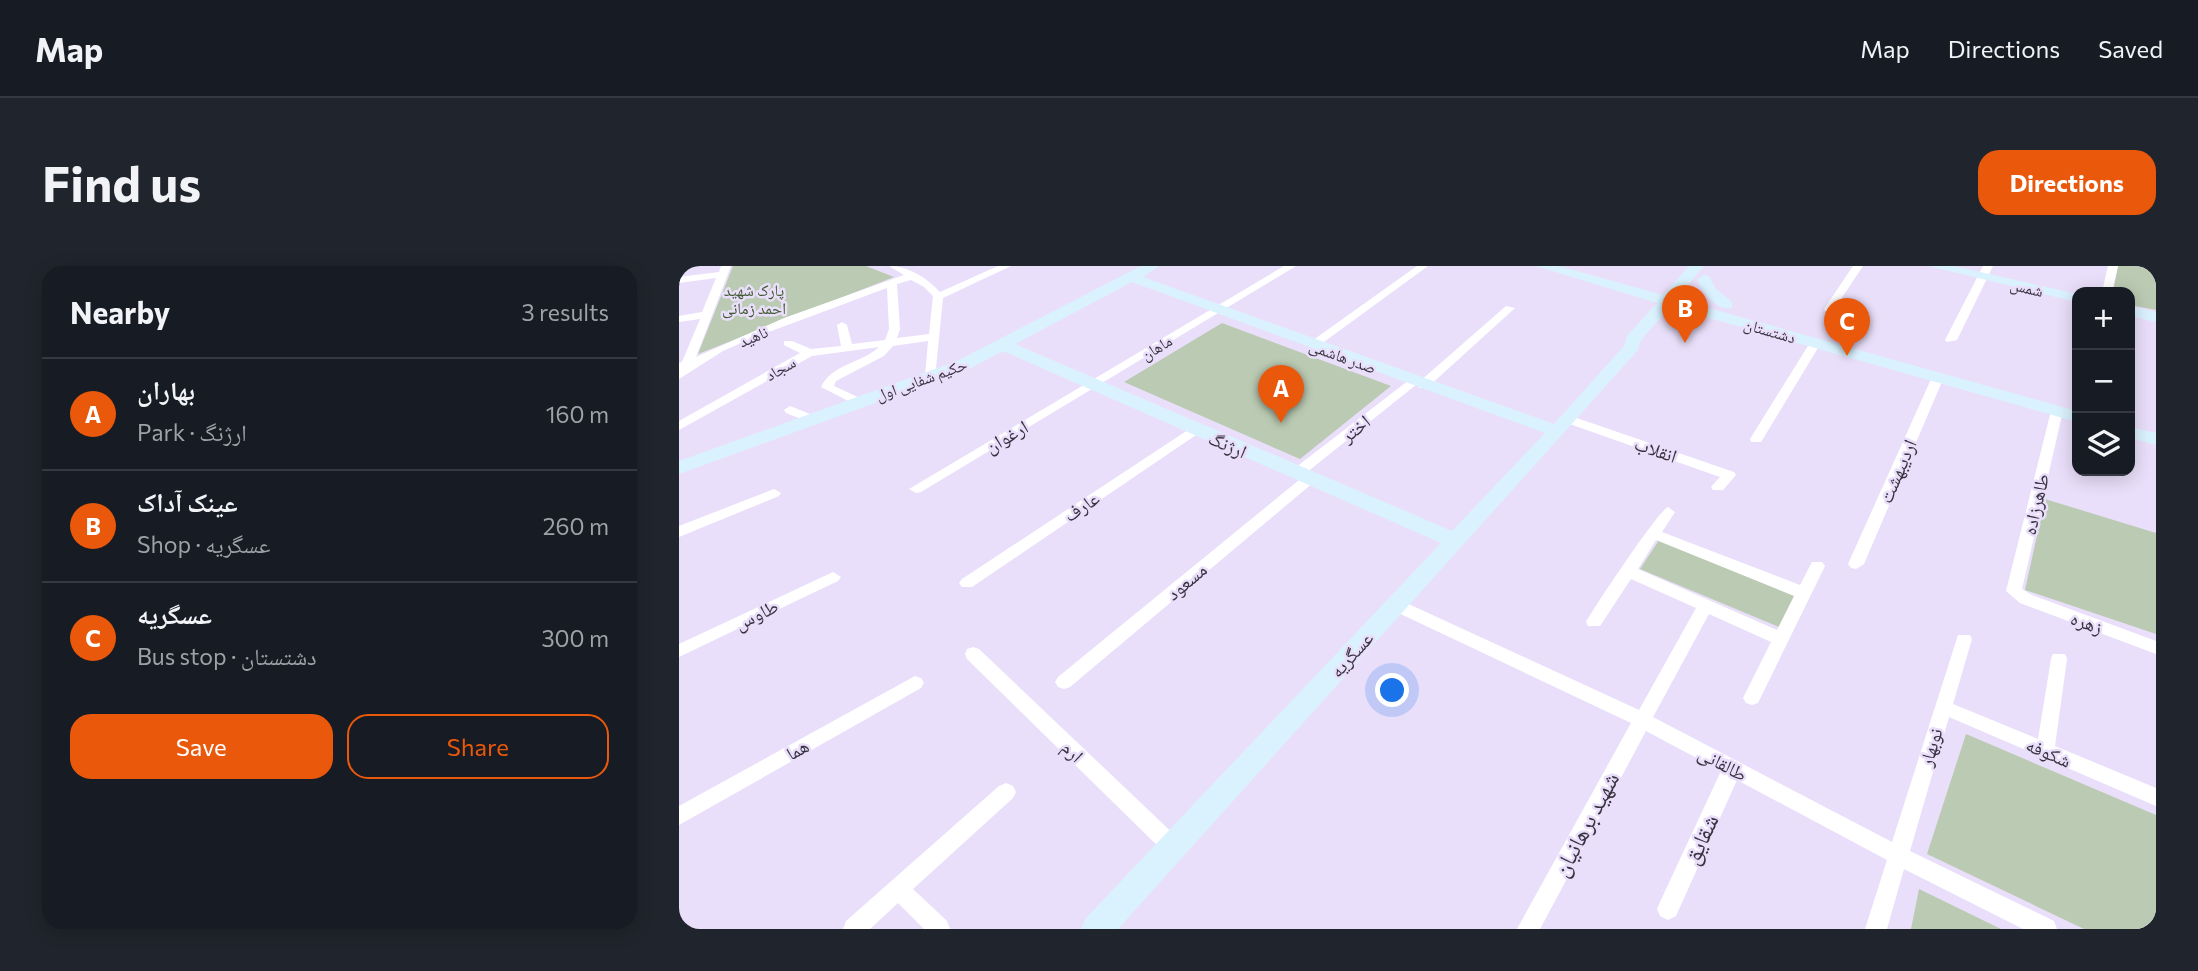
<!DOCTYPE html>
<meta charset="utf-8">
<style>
:root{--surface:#171b24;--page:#20242c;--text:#f1f3f6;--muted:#9ea1a6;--line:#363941;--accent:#ea580c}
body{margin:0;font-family:Commissioner,"Noto Naskh Arabic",sans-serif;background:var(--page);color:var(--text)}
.controls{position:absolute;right:21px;top:21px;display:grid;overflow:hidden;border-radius:14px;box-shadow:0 4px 18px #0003}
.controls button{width:63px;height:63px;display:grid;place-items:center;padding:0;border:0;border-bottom:2px solid var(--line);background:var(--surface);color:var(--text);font:35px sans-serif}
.you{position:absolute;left:714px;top:425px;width:24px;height:24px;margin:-18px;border:5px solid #fff;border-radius:50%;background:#1a73e8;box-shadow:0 0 0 10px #1a73e833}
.badge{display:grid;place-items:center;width:46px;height:46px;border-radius:50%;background:var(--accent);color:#fff;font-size:23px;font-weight:700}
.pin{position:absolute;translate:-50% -58px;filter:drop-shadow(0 2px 4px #0008)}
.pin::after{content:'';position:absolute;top:37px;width:24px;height:21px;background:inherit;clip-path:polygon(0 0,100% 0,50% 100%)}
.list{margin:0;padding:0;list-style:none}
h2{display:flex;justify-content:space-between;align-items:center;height:91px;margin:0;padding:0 28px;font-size:30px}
h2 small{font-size:23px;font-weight:400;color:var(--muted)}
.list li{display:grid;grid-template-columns:46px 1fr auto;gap:21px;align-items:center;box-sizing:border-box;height:112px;padding:0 28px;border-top:2px solid var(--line)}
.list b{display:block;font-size:26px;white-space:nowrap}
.list p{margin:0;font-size:23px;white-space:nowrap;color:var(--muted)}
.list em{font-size:23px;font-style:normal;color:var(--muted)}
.actions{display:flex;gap:14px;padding:21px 28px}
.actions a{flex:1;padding:16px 0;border:2px solid var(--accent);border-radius:21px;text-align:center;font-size:24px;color:var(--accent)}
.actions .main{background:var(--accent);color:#fff}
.icon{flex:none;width:38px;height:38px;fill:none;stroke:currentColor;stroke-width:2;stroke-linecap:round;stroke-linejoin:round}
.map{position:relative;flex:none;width:1477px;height:663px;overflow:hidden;border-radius:21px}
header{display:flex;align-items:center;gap:42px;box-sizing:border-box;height:98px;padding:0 35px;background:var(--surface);border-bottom:2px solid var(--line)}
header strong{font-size:33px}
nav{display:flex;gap:38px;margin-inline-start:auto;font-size:24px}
.intro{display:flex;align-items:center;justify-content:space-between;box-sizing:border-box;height:168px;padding:0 42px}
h1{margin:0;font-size:49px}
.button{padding:18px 32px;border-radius:21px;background:var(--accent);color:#fff;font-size:24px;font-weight:700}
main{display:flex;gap:42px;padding:0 42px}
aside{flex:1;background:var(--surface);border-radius:21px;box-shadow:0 4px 18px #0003}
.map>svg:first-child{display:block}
</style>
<header>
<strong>Map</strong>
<nav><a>Map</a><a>Directions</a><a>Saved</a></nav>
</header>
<div class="intro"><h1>Find us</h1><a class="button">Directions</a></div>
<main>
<aside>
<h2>Nearby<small>3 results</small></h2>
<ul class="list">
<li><span class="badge">A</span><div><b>بهاران</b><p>Park · ارژنگ</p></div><em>160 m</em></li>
<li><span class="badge">B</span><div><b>عینک آداک</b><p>Shop · عسگریه</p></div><em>260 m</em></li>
<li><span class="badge">C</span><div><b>عسگریه</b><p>Bus stop · دشتستان</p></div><em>300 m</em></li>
</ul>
<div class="actions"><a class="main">Save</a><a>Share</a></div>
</aside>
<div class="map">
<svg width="1477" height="663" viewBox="0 0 1477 663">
<rect width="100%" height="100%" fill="#eadffa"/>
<!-- green -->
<path fill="#bbcab2" d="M54,0h133l28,11 -196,77z
M1439,0h38v44l-26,-5v-13h-17z
M543,57l169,63 -91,73 -176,-77z
M1366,233l111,34v101l-131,-44z
M980,274l138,56 -18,31 -139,-58z
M1287,468l190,81v114h-72l-157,-75z
M1240,623l82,40h-90z"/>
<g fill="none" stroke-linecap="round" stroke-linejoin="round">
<!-- street -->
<path fill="#fff" fill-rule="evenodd" d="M42,0h10l-35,91 88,-39 120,-43 -15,-9c19,0 38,12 51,26l58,-26h13l-68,32 -8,80 -4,2 -6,-4 3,-35 -35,5 -9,10 -48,25 -2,5 28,13v6l-4,1 -37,-19c12,-24 40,-23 58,-40l-67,9 -133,74v-9l121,-68 -16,-8v-4h8l19,8 30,-3 -4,-21 5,-3 5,3 5,19 33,-4 4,-11 -2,-41 -132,49 -32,14 -44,28v-16l3,-1 18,-43 -21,3v-6l23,-4 14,-34 -37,5v-6l40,-5zM232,14l13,7 9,9 -4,38 -32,4 3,-9 -3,-45z
M605,0h12l-375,226 -5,1 -7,-4z
M738,0h11l-111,81h-8v-4z
M1174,0h10l-30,45h-8l-1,-2z
M1304,0h10l-36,74 -10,2 -2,-2z
M1429,0h10l-6,26h-10z
M827,40l9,2 -88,80h-8v-6z
M1132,75l10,2 -60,99h-10l-1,-3z
M1259,107l6,4 -80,187 -8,5 -5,-1 -3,-4 84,-187z
M734,111l4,1v6l-116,93h-10l-2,-3 2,-3z
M111,140l25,10 2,3 -6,4 -25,-10 -2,-3z
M1378,141l6,4 -41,178 10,6 124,46v13l-136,-51 -14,-12 45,-180z
M889,149l166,57 2,3 -13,15h-10l-2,-3 9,-10 -156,-55 -2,-3z
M515,160l5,1v6l-227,154h-10l-3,-4 3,-4z
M630,209l5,1 2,3 -2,3 -244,205 -6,2 -6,-2 -3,-5 3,-5 246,-201z
M95,223l7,4 -2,3 -100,41v-11z
M989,241l7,5 -13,20 138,53 12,-23h10l3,4 -67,137 -6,2 -6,-2 -3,-5 28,-56 -62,-28 -56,103 239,125 66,-207h12l2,4 -19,65 85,35 13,-80 2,-5h12l2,5 -12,87 101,42v18l-207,-89 -39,134 144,70 3,8h-34l-119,-60 -17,60h-22l22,-69 -150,-80 -61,136 -8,4 -8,-4 -3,-7 3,-7 61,-131 -75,-40 -106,198h-23l114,-206 -241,-114 -2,-4 2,-4h12l237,109 57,-102 -65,-29 -31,47h-12l-2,-4c10,-17 72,-111 82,-115zM977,274l138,56 -17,34 -139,-61z
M154,306l8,5 -3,4 -159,76v-13z
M294,381l6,2 202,192 3,7 -3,7 -7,3 -7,-3 -200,-196 -2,-5 2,-5z
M236,410l6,2 3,5 -3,5 -242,137v-19z
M327,517l7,3 3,6 -3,6 -100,91 34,32 3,8h-26l-26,-26 -28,26h-27l3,-8 153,-135z"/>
<!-- secondary -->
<path fill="#daf2fe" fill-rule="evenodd" d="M462,0h18l-16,11 411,147 70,-78 3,-10 30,-33 -121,-37h23l104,29 26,-29h15l-28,33 401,112v11l-407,-115 -29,33 -3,10 -520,579h-37l5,-11 355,-375 -438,-192 -34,18 -290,105v-13l278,-100zM453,16l413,151 -93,98 -437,-187z
M1249,0h26l123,28v8z
M1025,9l5,1 7,13 16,13v6c-17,3 -29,-16 -35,-29z
M1451,40l26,6v10l-26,-6z
M1451,161l26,6v12l-26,-7z"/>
</g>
<g text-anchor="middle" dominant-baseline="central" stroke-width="5" stroke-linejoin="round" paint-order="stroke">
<!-- far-street labels -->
<g font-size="16" fill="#383340" stroke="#eadffa">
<text transform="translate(1348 21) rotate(13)">شمس</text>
<text transform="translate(1091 64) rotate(16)">دشتستان</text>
<text transform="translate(74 70) rotate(-23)">ناهید</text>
<text transform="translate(477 81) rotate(-31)">ماهان</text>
<text transform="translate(664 90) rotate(20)">صدر هاشمی</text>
<text transform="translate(101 102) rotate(-30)">سجاد</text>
<text transform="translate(242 113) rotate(-20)">حکیم شفایی اول</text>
</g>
<!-- far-park labels -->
<g font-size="16" fill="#40592f" stroke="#eadffa">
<text x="75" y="23">پارک شهید<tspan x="75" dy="18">احمد زمانی</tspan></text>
</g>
<!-- street labels -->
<g font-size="19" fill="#383340" stroke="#eadffa">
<text transform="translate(676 162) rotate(-38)">اختر</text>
<text transform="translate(327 170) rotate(-30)">ارغوان</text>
<text transform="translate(549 178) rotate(24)">ارژنگ</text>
<text transform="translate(977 183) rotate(19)">انقلاب</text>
<text transform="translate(1218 205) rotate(-67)">اردیبهشت</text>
<text transform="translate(1356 238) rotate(-77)">طاهرزاده</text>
<text transform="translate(402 240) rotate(-34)">عارف</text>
<text transform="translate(507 315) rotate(-40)">مسعود</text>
<text transform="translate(77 348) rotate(-26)">طاوس</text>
<text transform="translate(1408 356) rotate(20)">زهره</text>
<text transform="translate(672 388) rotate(-48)">عسگریه</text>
<text transform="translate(1251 481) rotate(-73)">نوبهار</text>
<text transform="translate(118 483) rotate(-29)">هما</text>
<text transform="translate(394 485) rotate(44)">ارم</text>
<text transform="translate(1370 486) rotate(23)">شکوفه</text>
<text transform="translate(1044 497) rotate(28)">طالقانی</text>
</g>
<!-- near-street labels -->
<g font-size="23" fill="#383340" stroke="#eadffa">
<text transform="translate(906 558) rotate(-62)">شهید برهانیان</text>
<text transform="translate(1021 573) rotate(-65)">شقایق</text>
</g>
</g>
</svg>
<div class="controls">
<button>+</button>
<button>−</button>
<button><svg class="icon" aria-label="layers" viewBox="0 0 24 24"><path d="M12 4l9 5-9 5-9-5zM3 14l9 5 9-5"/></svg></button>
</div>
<div class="you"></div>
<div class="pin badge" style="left:602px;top:157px">A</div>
<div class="pin badge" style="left:1006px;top:77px">B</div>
<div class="pin badge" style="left:1168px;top:90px">C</div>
</div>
</main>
